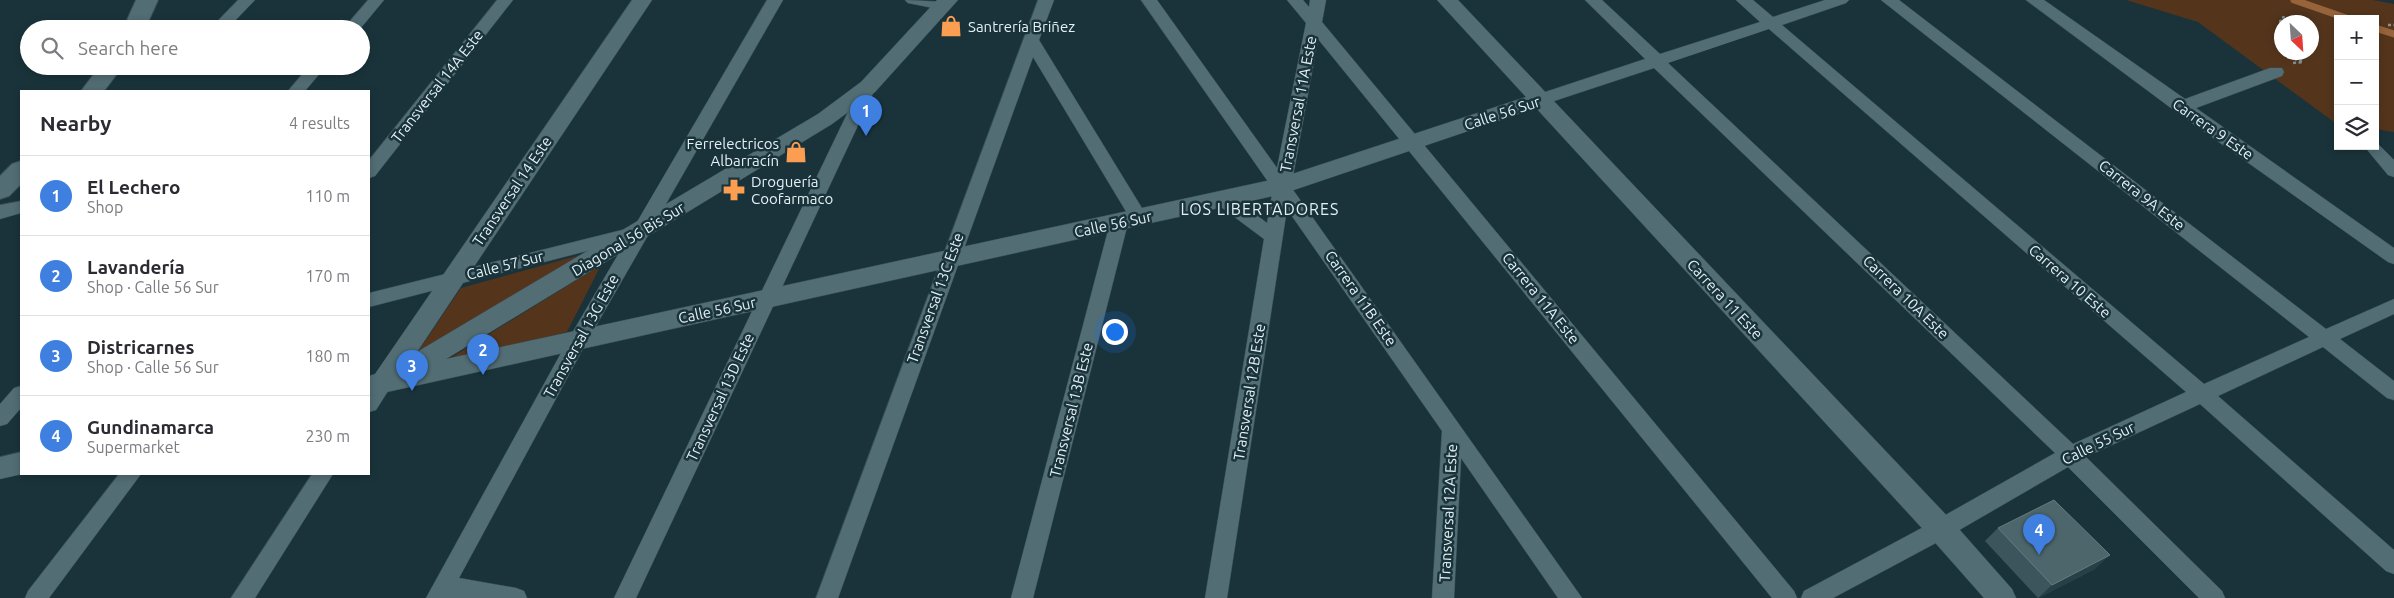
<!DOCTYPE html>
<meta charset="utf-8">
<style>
:root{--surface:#fff;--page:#f2f2f3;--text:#2b2b33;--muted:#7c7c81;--line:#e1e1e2;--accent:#0f766e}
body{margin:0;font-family:Ubuntu,sans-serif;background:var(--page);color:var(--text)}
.controls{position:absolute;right:15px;top:15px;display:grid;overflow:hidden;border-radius:0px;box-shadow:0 2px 8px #0003}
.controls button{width:45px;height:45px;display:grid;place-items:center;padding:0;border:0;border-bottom:1px solid var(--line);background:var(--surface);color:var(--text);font:25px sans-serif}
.compass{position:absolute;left:2274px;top:15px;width:45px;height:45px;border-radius:50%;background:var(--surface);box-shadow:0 2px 8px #0003;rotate:155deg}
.you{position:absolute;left:1114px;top:331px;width:18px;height:18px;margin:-12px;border:4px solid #fff;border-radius:50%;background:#1a73e8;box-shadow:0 0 0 8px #1a73e833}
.badge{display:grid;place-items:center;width:32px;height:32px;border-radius:50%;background:var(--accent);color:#fff;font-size:16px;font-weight:700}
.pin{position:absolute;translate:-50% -41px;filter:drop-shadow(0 1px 2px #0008)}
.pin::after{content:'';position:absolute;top:26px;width:18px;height:15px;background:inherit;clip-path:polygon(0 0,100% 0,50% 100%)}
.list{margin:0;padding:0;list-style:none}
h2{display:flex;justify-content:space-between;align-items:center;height:65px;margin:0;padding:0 20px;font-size:21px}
h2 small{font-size:16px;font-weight:400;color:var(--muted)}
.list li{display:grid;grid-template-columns:32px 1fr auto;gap:15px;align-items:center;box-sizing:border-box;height:80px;padding:0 20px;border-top:1px solid var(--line)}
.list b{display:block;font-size:19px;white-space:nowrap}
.list p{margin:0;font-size:16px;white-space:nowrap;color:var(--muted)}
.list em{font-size:16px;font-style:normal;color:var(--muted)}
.icon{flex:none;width:28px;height:28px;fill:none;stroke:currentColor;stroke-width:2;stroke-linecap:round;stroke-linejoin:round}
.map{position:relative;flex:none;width:2394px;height:598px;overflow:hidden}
.search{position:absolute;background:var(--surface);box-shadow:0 2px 8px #0003;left:20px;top:20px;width:350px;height:55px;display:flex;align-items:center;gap:12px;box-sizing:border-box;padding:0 18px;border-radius:28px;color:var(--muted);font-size:19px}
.panel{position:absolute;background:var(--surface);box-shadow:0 2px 8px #0003;left:20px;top:90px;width:350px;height:385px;border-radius:0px}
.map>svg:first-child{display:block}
</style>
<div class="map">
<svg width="2394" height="598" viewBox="0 0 2394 598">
<rect width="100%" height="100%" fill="#1a333a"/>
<!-- green -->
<path fill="#54351c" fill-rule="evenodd" d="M2126,0h247l21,4v128l-19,-3v-110h-37v106l-140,-103zM2282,22h30v30h-30z
M584,254l-173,108 50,-74z
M601,265l-34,67 -123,30z"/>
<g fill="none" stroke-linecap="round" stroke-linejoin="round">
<!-- stream -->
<path stroke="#96633b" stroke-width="7" d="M2294,0l55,19
M2375,28l19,6"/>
<!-- minor casing -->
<g stroke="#384e54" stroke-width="1">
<path id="minor" d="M238,0h17l-28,29h-17z
M368,0h16l-24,29h-17z
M497,0h16l-138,176 -6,2v-18z
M767,0h16l-198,345 -126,233 57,10 8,3 3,7h-101l145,-263 55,-94 -257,66v-14l265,-66z
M905,0l43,2 3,3 -8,5 -35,-7z
M1038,0h16l-15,40 109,178 -3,5 -6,2 -6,-2 -100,-166 -195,541h-22z
M1141,0h16l120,168 29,-145 -19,-23h16l6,7 1,-7h16l-4,22 472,569 3,7h-25l-454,-559 -27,148 291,411h-24l-97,-140 -7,140h-22l10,-167 -155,-222 -60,389h-22l59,-359 -47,-35 -3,-5 3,-5 6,-1 6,1 38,29 6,-34z
M1585,0h17l58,54 100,-32 -24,-22h17l20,17 52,-17h24l-3,3 -64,22 422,359 105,-47 -428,-337h18l427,329 68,-30v15l-54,25 54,42v19l-7,-2 -64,-51 -105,49 176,154v24l-8,-3 -186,-167 -114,53 136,134 3,7h-26l-131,-131 -119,69 -116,62h-32l3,-7 129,-69 122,-69 -401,-385 -109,36h-12l-2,-4 2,-4 112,-37zM1769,29l417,363 -113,52 -405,-381z
M2026,0h18l141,99 85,-31h12l2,4 -2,4 -86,32 198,140v16l-6,-2 -213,-151z
M309,66h17l-21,25h-17z
M868,82l6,1 2,4 -240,511h-22l246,-511 2,-4z
M2375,141l19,19v17l-6,-2 -24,-29h11z
M21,201v12l-21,6v-14z
M1119,216l6,2 3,5 -95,375h-22l99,-375 3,-5z
M383,375l7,2 3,6 -17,27 -7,2c0,-15 -3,-31 14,-37z
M21,386v22l-14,16 -7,2v-22l14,-16z
M119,474h22l-92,124h-24l3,-7z
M312,474h21l-78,124h-24z"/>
</g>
<!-- tertiary casing -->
<g stroke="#384e54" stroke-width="1">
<path id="tertiary" d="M632,0h20l-235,352 401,-238 43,-32 76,-82h21l-83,92 -43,32 -386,235 834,-181 246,-81 -89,-97h21l493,520 61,69 4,9h-32l-53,-60 -395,-430 -254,86 -913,202v-20l6,-2z
M21,452l1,22 -22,5v-22z"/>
</g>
<!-- secondary casing -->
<g stroke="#384e54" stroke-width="2">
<path id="secondary" d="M136,0h22l-13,29h-22z
M100,66h23l-19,25h-23z
M21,161v23l-12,12 -9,3v-23l12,-12z"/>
</g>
<!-- path -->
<path stroke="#81949a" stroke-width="2.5" stroke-dasharray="3 2.5" stroke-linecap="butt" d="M2282,17l11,3 -15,1 4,1
M2388,25h6
M2282,29h-3l3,1
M2292,52l7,2 -15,1 19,7 -11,1"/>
<!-- minor -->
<use href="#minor" fill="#526d74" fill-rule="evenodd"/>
<!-- tertiary -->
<use href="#tertiary" fill="#526d74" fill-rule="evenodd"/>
<!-- secondary -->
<use href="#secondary" fill="#526d74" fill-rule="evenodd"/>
</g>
<!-- wall -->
<path fill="#3c555c" d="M1998,528l97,41 -57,29 -53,-57z"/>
<!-- shaded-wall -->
<path fill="#274047" d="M2110,555l-15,14 -57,29 14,-13z"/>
<!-- building -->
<path fill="#4d666c" stroke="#657b82" d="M2054,500l56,55 -58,30 -54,-57z"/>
<!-- icons -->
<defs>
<g id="shop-bare" transform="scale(1.725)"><path d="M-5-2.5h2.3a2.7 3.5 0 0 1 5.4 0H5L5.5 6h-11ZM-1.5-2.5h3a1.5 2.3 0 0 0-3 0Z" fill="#fb9e51" stroke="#1a333a" stroke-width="2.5" paint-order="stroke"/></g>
<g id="pharmacy-bare" transform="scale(1.725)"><path d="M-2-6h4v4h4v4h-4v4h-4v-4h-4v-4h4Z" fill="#fb9e51" stroke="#1a333a" stroke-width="2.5" paint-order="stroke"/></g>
</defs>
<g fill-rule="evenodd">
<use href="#shop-bare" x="951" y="26"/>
<use href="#shop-bare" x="796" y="152"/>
<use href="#pharmacy-bare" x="734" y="190"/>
</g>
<g text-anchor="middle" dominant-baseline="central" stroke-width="5" stroke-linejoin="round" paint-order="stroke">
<!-- poi labels -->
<g font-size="15" fill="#e2f1f5" stroke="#1a333a" text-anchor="start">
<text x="968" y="26">Santrería Briñez</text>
<text x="779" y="143" text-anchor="end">Ferrelectricos<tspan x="779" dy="17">Albarracín</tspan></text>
<text x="751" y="181">Droguería<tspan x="751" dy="17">Coofarmaco</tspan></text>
</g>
<!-- street labels -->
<g font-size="15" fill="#e2f1f5" stroke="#1a333a">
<text transform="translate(437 86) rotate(-52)">Transversal 14A Este</text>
<text transform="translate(1298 104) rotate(-79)">Transversal 11A Este</text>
<text transform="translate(1502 113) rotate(-18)">Calle 56 Sur</text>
<text transform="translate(2213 129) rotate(35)">Carrera 9 Este</text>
<text transform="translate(512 191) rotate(-56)">Transversal 14 Este</text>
<text transform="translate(2142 195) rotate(38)">Carrera 9A Este</text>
<text transform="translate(1113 224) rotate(-12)">Calle 56 Sur</text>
<text transform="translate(628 239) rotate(-31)">Diagonal 56 Bis Sur</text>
<text transform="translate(505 265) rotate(-14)">Calle 57 Sur</text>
<text transform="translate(2070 281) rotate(41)">Carrera 10 Este</text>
<text transform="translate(1906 297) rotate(44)">Carrera 10A Este</text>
<text transform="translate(935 298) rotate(-70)">Transversal 13C Este</text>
<text transform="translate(1361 298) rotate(55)">Carrera 11B Este</text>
<text transform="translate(1541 298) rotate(51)">Carrera 11A Este</text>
<text transform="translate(1725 299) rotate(47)">Carrera 11 Este</text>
<text transform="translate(717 310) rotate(-12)">Calle 56 Sur</text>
<text transform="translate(581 336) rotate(-61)">Transversal 13G Este</text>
<text transform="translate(1249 392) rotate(-81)">Transversal 12B Este</text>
<text transform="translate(720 397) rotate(-65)">Transversal 13D Este</text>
<text transform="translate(1071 410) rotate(-76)">Transversal 13B Este</text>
<text transform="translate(2098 443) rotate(-26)">Calle 55 Sur</text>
<text transform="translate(1448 513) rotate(-87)">Transversal 12A Este</text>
</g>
<!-- neighbourhood labels -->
<g font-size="16" letter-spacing="1" fill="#e2f1f5" stroke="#1a333a">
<text x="1260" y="209">LOS LIBERTADORES</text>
</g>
</g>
</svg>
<div class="controls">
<button>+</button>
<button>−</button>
<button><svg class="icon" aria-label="layers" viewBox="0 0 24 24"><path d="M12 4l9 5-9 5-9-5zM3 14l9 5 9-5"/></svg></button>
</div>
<svg class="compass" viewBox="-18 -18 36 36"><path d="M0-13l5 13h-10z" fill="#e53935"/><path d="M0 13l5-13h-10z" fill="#7c7c81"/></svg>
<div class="you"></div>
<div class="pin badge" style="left:866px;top:136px;background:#3f7fe0">1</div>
<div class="pin badge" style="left:483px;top:375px;background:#3f7fe0">2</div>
<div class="pin badge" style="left:412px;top:391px;background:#3f7fe0">3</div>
<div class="pin badge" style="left:2039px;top:555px;background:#3f7fe0">4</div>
<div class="search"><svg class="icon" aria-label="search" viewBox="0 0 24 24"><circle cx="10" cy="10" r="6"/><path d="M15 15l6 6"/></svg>Search here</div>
<section class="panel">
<h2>Nearby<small>4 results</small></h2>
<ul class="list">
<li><span class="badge" style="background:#3f7fe0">1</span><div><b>El Lechero</b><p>Shop</p></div><em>110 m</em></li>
<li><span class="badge" style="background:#3f7fe0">2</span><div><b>Lavandería</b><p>Shop · Calle 56 Sur</p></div><em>170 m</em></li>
<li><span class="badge" style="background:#3f7fe0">3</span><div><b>Districarnes</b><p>Shop · Calle 56 Sur</p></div><em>180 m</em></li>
<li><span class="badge" style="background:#3f7fe0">4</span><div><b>Gundinamarca</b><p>Supermarket</p></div><em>230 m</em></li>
</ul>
</section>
</div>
